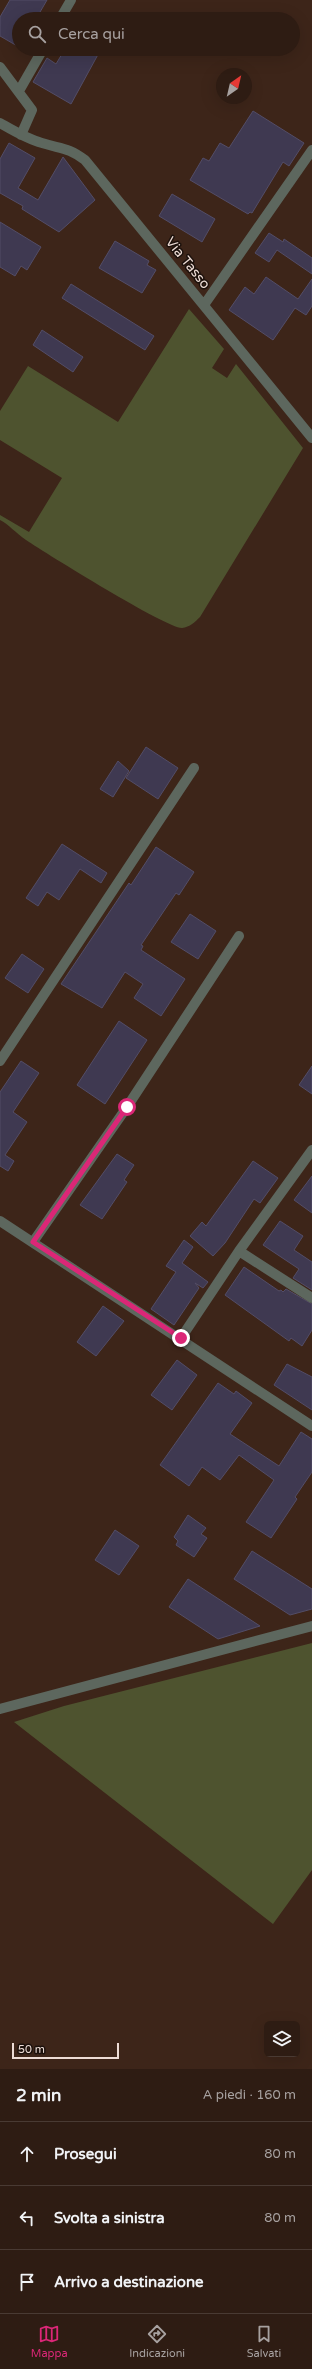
<!DOCTYPE html>
<html lang="it">
<meta charset="utf-8">
<style>
:root{--surface:#2e1c13;--page:#36251c;--text:#f1f3f6;--muted:#a7a1a0;--line:#493a33;--accent:#db2777}
body{margin:0;font-family:"Varela Round",sans-serif;background:var(--page);color:var(--text)}
.controls{position:absolute;right:12px;bottom:12px;display:grid;overflow:hidden;border-radius:6px;box-shadow:0 4px 16px #0002}
.controls button{width:36px;height:36px;display:grid;place-items:center;padding:0;border:0;border-bottom:1px solid var(--line);background:var(--surface);color:var(--text);font:20px sans-serif}
.compass{position:absolute;left:216px;top:68px;width:36px;height:36px;border-radius:50%;background:var(--surface);box-shadow:0 4px 16px #0002;rotate:34deg}
.scale{position:absolute;left:12px;bottom:10px;width:107px;box-sizing:border-box;padding-left:4px;border:2px solid #eddcd5;border-top:0;font-size:11px;line-height:14px;white-space:nowrap;color:#eddcd5;-webkit-text-stroke:3px #1c110c;paint-order:stroke}
.stop{position:absolute;width:12px;height:12px;margin:-9px;border:3px solid #db2777;border-radius:50%;background:#fff}
.stop.end{background:#db2777;border-color:#fff;box-shadow:0 1px 4px #0008}
.list{margin:0;padding:0;list-style:none}
h2{display:flex;justify-content:space-between;align-items:center;height:52px;margin:0;padding:0 16px;font-size:17px}
h2 small{font-size:13px;font-weight:400;color:var(--muted)}
.list li{display:grid;grid-template-columns:26px 1fr auto;gap:12px;align-items:center;box-sizing:border-box;height:64px;padding:0 16px;border-top:1px solid var(--line)}
.list b{display:block;font-size:15px;white-space:nowrap}
.list em{font-size:13px;font-style:normal;color:var(--muted)}
.icon{flex:none;width:22px;height:22px;fill:none;stroke:currentColor;stroke-width:2;stroke-linecap:round;stroke-linejoin:round}
.map{position:relative;flex:none;width:312px;height:2069px;overflow:hidden}
.search{position:absolute;background:var(--surface);box-shadow:0 4px 16px #0002;left:12px;right:12px;top:12px;height:44px;display:flex;align-items:center;gap:10px;box-sizing:border-box;padding:0 14px;border-radius:22px;color:var(--muted);font-size:15px}
.sheet{height:244px;background:var(--surface)}
nav{display:flex;justify-content:space-around;align-items:center;box-sizing:border-box;height:56px;border-top:1px solid var(--line);background:var(--surface);font-size:11px;color:var(--muted)}
nav a{display:grid;justify-items:center;gap:2px}
nav .on{color:var(--accent)}
.map>svg:first-child{display:block}
</style>
<div class="map">
<svg width="312" height="2069" viewBox="0 0 312 2069">
<rect width="100%" height="100%" fill="#3d2519"/>
<!-- green -->
<path fill="#4e532f" d="M189,309l35,40 -12,19 15,10 9,-14 67,84 -103,169c-5,5 -10,10 -18,11 -16,0 -135,-74 -156,-88 -9,-6 -19,-17 -26,-20v-5l29,17 33,-54 -62,-38v-29l28,-45 90,56z
M312,1643v227l-39,54 -259,-202 50,-16z"/>
<!-- building -->
<path fill="#3f3951" stroke="#534d67" d="M10,0h37l-11,19h-17v28l-19,-11v-19z
M65,49h36l-30,55 -38,-22 14,-24 9,6z
M253,111l51,32 -15,23 -6,-4 -31,51 -2,-1 -2,2 -58,-34 13,-22 6,3 11,-18 9,5z
M9,143l26,15 -17,30 20,12 25,-43 32,43 -36,32 -37,-23 1,-3 -23,-13v-34z
M172,194l43,25 -13,23 -43,-26z
M0,222l41,25 -14,23 -6,-4 -6,10 -15,-9z
M269,233l14,9 1,-3 28,19v16l-35,-24 -8,12 -14,-9z
M115,241l34,20 -2,4 9,5 -14,23 -43,-25z
M266,277l32,22 14,-20v27l-6,9 -11,-7 -22,32 -44,-30 16,-23 9,7z
M71,284l83,52 -9,14 -83,-52z
M42,330l41,27 -10,15 -40,-27z
M146,747l32,21 -20,31 -32,-21z
M118,761l11,10 -16,26 -13,-8z
M62,844l45,29 -6,10 -21,-14 -21,31 -12,-8 -9,14 -12,-8z
M156,847l38,25 -15,23 -3,-2 -35,52 2,1 -2,4 44,29 -24,37 -27,-18 9,-14 -18,-12 -23,36 -41,-24 68,-101 2,2z
M190,914l26,17 -18,28 -27,-17z
M22,954l22,15 -16,24 -23,-15z
M119,1021l28,19 -42,64 -28,-19z
M21,1061l18,12 -26,39 14,10 -22,33 9,6 -6,10 -8,-5v-74z
M312,1066v28l-13,-9z
M117,1154l17,11 -10,15 3,2 -25,37 -22,-14z
M253,1161l25,17 -18,25 -6,-4 -29,44 -12,13 -23,-20 12,-14 4,4z
M312,1176v37l-18,-13z
M280,1221l23,15 -9,14 18,12v28l-19,-12 6,-9 -36,-24z
M184,1240l9,7 -11,16 26,19 -5,6 -8,-5 4,5 -25,37 -23,-16 25,-37 -10,-6z
M244,1267l35,24 2,-1 2,2 3,-3 26,15v26l-10,16 -11,-8 -2,3 -64,-46z
M103,1306l21,15 -28,35 -19,-14z
M177,1360l20,15 -25,35 -21,-15z
M287,1364l25,13v33l-38,-25z
M218,1383l16,11 2,-3 16,12 -22,31 49,32 22,-34 11,7v33l-17,25 2,2 -26,39 -25,-16 28,-42 -35,-25 -19,25 -18,-13 -13,19 -29,-21z
M188,1515l18,13 -5,6 6,4 -13,19 -18,-12 2,-4 -4,-4z
M115,1530l24,16 -20,29 -24,-15z
M252,1551l60,38v20l-22,6 -56,-36z
M188,1579l72,47 -42,13 -49,-32z"/>
<g fill="none" stroke-linecap="round" stroke-linejoin="round">
<!-- minor -->
<path stroke="#5d675e" stroke-width="10" d="M60,19l11,-19
M0,67l32,43 -11,25
M19,91l24,-42
M0,123c14,8 27,16 42,20 19,6 26,4 43,17l227,278
M204,305l108,-155
M0,1061l194,-293
M0,1221l312,205
M33,1242l94,-135 112,-171
M239,1251l73,47
M181,1338l58,-87 73,-101"/>
<!-- tertiary -->
<path stroke="#5d675e" stroke-width="10" d="M0,1709l312,-83"/>
</g>
<g fill="none" stroke-linecap="round" stroke-linejoin="round">
<!-- route -->
<path stroke="#db2777" stroke-width="5" d="M127,1107l-94,135 148,96"/>
</g>
<g text-anchor="middle" dominant-baseline="central" stroke-width="3" stroke-linejoin="round" paint-order="stroke">
<!-- street labels -->
<g font-size="14" fill="#eddcd5" stroke="#1c110c">
<text transform="translate(188 263) rotate(51)">Via Tasso</text>
</g>
</g>
</svg>
<div class="controls">
<button><svg class="icon" aria-label="layers" viewBox="0 0 24 24"><path d="M12 4l9 5-9 5-9-5zM3 14l9 5 9-5"/></svg></button>
</div>
<svg class="compass" viewBox="-18 -18 36 36"><path d="M0-13l5 13h-10z" fill="#e53935"/><path d="M0 13l5-13h-10z" fill="#a7a1a0"/></svg>
<div class="scale">50 m</div>
<div class="stop" style="left:127px;top:1107px"></div>
<div class="stop end" style="left:181px;top:1338px"></div>
<div class="search"><svg class="icon" aria-label="search" viewBox="0 0 24 24"><circle cx="10" cy="10" r="6"/><path d="M15 15l6 6"/></svg>Cerca qui</div>
</div>
<section class="sheet">
<h2>2 min<small>A piedi · 160 m</small></h2>
<ul class="list">
<li><svg class="icon" aria-label="ahead" viewBox="0 0 24 24"><path d="M12 20V5M6 11l6-6 6 6"/></svg><div><b>Prosegui</b></div><em>80 m</em></li>
<li><svg class="icon" aria-label="left" viewBox="0 0 24 24"><path d="M17 20v-9H6M10 6l-5 5 5 5"/></svg><div><b>Svolta a sinistra</b></div><em>80 m</em></li>
<li><svg class="icon" aria-label="arrive" viewBox="0 0 24 24"><path d="M6 21V4h12l-3 4 3 4H6"/></svg><div><b>Arrivo a destinazione</b></div></li>
</ul>
</section>
<nav>
<a class="on"><svg class="icon" aria-label="map" viewBox="0 0 24 24"><path d="M3 6l6-2 6 2 6-2v14l-6 2-6-2-6 2zM9 4v14M15 6v14"/></svg>Mappa</a>
<a><svg class="icon" aria-label="directions" viewBox="0 0 24 24"><path d="M12 3l9 9-9 9-9-9zM9 14v-3h6M13 9l2 2-2 2"/></svg>Indicazioni</a>
<a><svg class="icon" aria-label="saved" viewBox="0 0 24 24"><path d="M7 4h10v16l-5-4-5 4z"/></svg>Salvati</a>
</nav>
